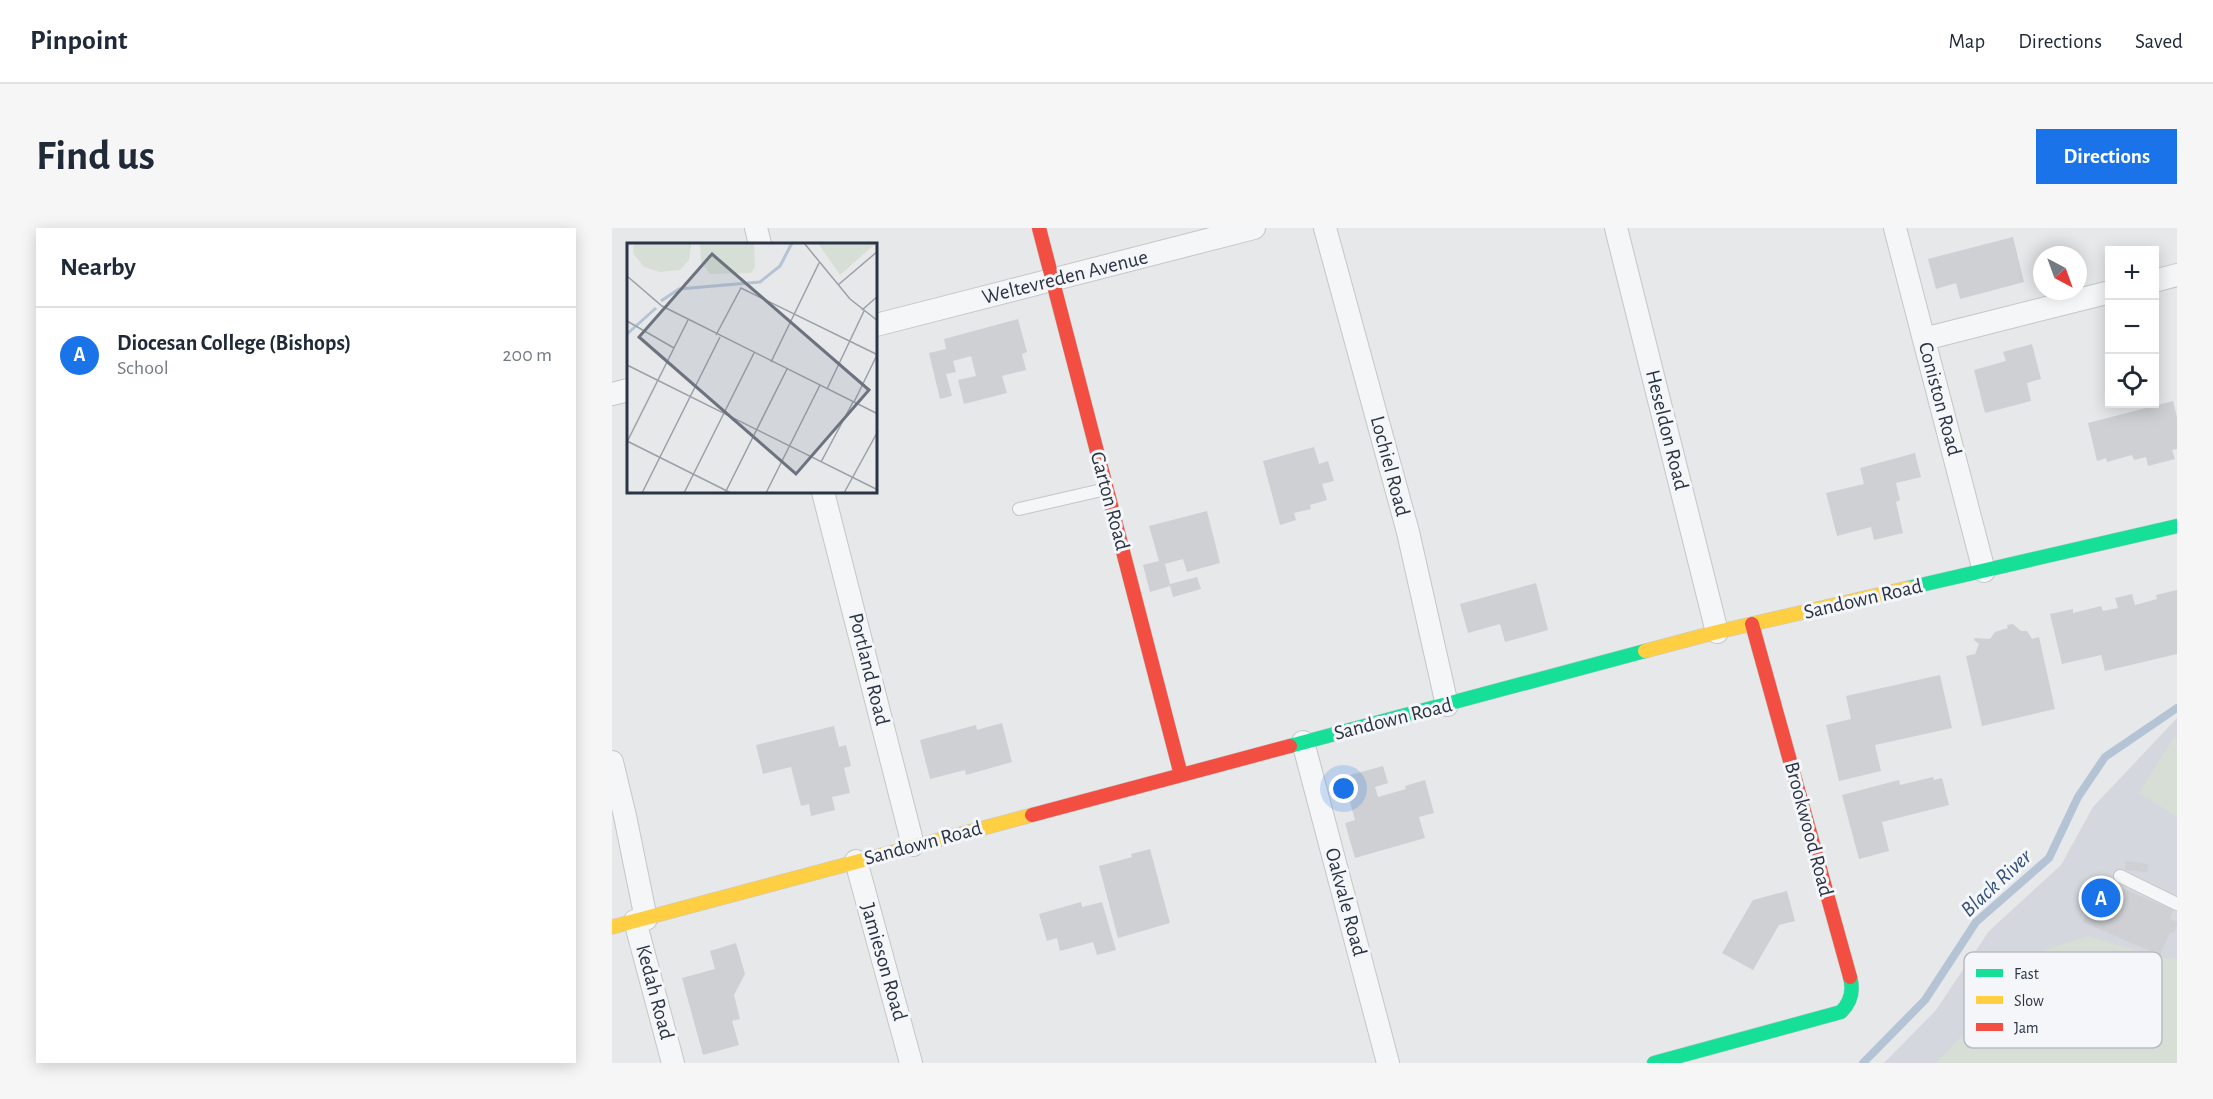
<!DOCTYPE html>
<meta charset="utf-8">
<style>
:root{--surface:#fff;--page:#f6f6f7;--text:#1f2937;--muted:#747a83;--line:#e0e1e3;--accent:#1a73e8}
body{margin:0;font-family:"Alegreya Sans",sans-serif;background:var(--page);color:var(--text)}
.controls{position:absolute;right:18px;top:18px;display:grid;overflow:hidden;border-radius:0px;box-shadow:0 3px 15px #0003}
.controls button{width:54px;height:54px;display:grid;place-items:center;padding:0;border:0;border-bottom:2px solid var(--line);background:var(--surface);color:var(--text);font:30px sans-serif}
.compass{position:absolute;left:1421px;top:18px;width:54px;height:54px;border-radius:50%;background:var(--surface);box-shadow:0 3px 15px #0003;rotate:139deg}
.you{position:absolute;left:732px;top:561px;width:21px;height:21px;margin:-15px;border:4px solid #fff;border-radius:50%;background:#1a73e8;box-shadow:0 0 0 9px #1a73e833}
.badge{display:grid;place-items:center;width:39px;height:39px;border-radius:50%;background:var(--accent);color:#fff;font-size:20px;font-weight:700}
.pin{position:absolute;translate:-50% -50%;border:3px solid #fff;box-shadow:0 2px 6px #0006}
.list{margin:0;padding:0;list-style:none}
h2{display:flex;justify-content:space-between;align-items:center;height:78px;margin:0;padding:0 24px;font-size:26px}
h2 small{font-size:20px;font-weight:400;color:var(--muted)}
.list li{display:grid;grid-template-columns:39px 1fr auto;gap:18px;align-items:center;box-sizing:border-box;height:96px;padding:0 24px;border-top:2px solid var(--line)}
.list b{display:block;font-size:22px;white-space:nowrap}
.list p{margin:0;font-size:20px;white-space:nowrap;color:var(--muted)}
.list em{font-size:20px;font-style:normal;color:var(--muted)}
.icon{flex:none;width:33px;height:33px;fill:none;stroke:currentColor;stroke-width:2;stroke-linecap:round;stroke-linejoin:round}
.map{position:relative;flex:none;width:1565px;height:835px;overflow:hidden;border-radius:0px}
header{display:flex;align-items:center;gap:36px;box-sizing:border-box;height:84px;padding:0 30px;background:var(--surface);border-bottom:2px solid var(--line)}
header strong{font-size:28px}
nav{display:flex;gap:33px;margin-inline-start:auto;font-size:21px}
.intro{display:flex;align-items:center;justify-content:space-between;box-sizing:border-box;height:144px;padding:0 36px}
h1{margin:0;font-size:42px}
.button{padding:15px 27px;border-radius:0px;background:var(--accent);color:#fff;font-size:21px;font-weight:700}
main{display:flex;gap:36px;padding:0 36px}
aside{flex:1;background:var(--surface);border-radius:0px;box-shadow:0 3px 15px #0003}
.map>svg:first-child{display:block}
</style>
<header>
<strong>Pinpoint</strong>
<nav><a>Map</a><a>Directions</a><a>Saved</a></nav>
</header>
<div class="intro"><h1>Find us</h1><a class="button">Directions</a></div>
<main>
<aside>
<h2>Nearby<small></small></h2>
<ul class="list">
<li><span class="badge">A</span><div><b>Diocesan College (Bishops)</b><p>School</p></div><em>200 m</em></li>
</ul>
</aside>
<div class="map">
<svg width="1565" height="835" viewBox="0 0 1565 835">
<rect width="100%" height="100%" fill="#e6e8ea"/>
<!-- built -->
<path fill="#d4d7dd" d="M1565,490v345h-293l52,-53 53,-79 72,-66 32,-58z"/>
<!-- pitch -->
<path fill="#d6ded6" d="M1562,509l3,2v78l-38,-24z
M1476,708l76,22 13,1v104h-241l106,-112z"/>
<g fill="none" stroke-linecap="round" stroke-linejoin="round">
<!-- stream -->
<path stroke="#b4c4d5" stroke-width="8" d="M1251,835l62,-63 51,-78 73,-64 29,-61 27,-40 72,-49"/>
</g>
<!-- building -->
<path fill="#ced0d3" d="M1401,9l11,45 -64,17 -4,-16 -20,6 -8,-30z
M406,91l9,33 -5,2 4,16 -24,6 5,17 -43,11 -6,-24 18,-4 -5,-20 -18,5 3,11 -10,2 6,22 -12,3 -11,-46 17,-4 -2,-10z
M1420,116l9,35 -14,4 4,18 -46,12 -11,-43 32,-9 -3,-9z
M1561,173l4,16v32l-5,1 3,9 -27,7 -2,-9 -12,3 -2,-5 -25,7 -1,-4 -9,3 -9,-38z
M702,219l5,17 9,-3 6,20 -12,3 5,16 -17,5 1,4 -17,4 2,7 -16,5 -17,-64z
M1303,225l6,24 -25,6 4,17 -4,2 7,31 -29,7 -3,-13 -34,9 -11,-43 38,-9 -4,-16z
M595,283l13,52 -33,9 -4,-13 -18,5 5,20 27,-7 4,12 -28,8 -3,-11 -20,6 -7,-27 16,-4 -10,-35z
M924,355l12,47 -43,12 -5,-18 -32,9 -8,-29z
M1565,362v64l-72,17 -4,-16 -39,9 -12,-50 23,-5v4l28,-7 2,5 15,-3 -3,-10 17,-4 3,11 22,-6 -1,-4z
M1401,396l8,7h6l5,8 7,-2 16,72 -73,17 -16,-70 9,-2 4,-10 -5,-4 1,-2 15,1 5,-7 13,-4 -1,-3z
M1328,447l12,53 -77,17 6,26 -42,10 -13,-56 25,-6 -5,-23z
M390,495l10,39 -46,13 -1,-5 -35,9 -10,-39 56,-15 1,5z
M222,498l5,21 7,-2 5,21 -7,2 6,25 -18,4 3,13 -24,6 -2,-12 -8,2 -10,-39 -28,7 -7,-29z
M771,538l5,17 -13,4 3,10 28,-8 -1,-3 20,-6 9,33 -15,4 6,21 -70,20 -10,-35 10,-3 -12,-43z
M1321,549l1,3 8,-2 7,27 -67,17 7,29 -30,8 -17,-64 57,-15 1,5z
M538,621l20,74 -52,15 -19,-72 33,-9 -1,-3z
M1514,633l22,3 -1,8 -22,-2z
M1496,654l65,28 -3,9 7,3v4l-3,7 -4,-1 -10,23 -77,-33 11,-27 7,3z
M1175,663l8,30 -16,4 -26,45 -31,-17 31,-53z
M469,674l1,5 20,-5 14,48 -19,5 -4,-13 -33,9 -3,-13 -10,3 -8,-27z
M124,715l9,31 -11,21 6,24 -8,2 7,24 -36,10 -21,-77 33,-9 -5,-18z"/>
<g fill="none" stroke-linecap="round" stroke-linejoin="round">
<!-- lane casing -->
<g stroke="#c4c6c8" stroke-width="14">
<path id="lane" d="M407,281l87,-20
M1508,648l57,28"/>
</g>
<!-- street casing -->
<g stroke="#c4c6c8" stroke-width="24">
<path id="street" d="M144,0l4,16
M713,0l83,304 39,173
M1004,0l101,404
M1283,0l89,343
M1542,53l23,-6
M264,97l378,-97
M1312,111l186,-47
M0,166l16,-4
M211,264l90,353
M691,514l85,321
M0,534l13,54 21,103
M244,633l55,202
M23,693l38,142"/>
</g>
<!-- fast casing -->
<g stroke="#c4c6c8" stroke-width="15">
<path id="fast" d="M1296,360l269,-62
M678,518l355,-95
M1042,835l187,-51c10,-10 13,-21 9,-35"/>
</g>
<!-- slow casing -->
<g stroke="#c4c6c8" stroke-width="15">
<path id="slow" d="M1033,423l72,-19 191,-44
M0,699l420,-112"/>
</g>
<!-- jam casing -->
<g stroke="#c4c6c8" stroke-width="15">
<path id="jam" d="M427,0l142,547
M1140,396l98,353
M420,587l258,-69"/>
</g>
<!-- lane -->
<use href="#lane" stroke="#f5f6f7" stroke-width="12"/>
<!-- street -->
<use href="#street" stroke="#f5f6f7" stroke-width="22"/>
<!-- fast -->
<use href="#fast" stroke="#16e098" stroke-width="14"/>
<!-- slow -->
<use href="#slow" stroke="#ffcf43" stroke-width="14"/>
<!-- jam -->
<use href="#jam" stroke="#f24e42" stroke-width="14"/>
</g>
<g text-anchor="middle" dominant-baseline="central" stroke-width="6" stroke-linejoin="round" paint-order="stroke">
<!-- street labels -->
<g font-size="21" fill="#2b3445" stroke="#f4f6f9">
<text transform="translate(453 49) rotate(-14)">Weltevreden Avenue</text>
<text transform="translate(1328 171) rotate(75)">Coniston Road</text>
<text transform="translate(1055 202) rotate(76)">Heseldon Road</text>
<text transform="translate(778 238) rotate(75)">Lochiel Road</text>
<text transform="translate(498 273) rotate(75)">Garton Road</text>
<text transform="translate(1251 371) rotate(-13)">Sandown Road</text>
<text transform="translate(257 441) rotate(76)">Portland Road</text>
<text transform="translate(781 491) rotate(-14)">Sandown Road</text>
<text transform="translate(1197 601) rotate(75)">Brookwood Road</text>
<text transform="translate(311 615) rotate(-15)">Sandown Road</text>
<text transform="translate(734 674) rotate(75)">Oakvale Road</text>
<text transform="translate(272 734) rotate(74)">Jamieson Road</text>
<text transform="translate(43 764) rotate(75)">Kedah Road</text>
</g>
<!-- water labels -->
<g font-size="22" font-style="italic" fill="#34527a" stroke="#f4f6f9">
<text transform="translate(1384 655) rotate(-43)">Black River</text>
</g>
</g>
<!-- overview -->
<g transform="translate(15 15)">
<rect width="250" height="250" fill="#e6e8ea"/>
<path d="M7,0h57v3l-2,14 -9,10 -20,2 -16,-5 -11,-14zM73,0h54l1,24 -4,6 -41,1 -9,-12zM191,0h58l-36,32z" fill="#d6ded6"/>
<path fill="none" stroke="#b4c4d5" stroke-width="3" d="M34,58l18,-12 81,-7 20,-16 12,-23M0,91l29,-26"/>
<path fill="none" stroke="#9ba0a8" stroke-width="1.5" d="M177,0l46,56 28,22M0,33l35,30 216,108M211,42l40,-34M235,67l16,-14M0,78l47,27M89,92l25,-47 137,67M144,119l48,-99M0,122l251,125M200,146l37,-78M227,159l23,-47M0,198l104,52M0,199l61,-122M194,219l32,-60M15,250l78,-156M57,250l70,-140M98,250l62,-124M139,250l54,-108M217,250l34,-62"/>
<path fill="#6c737f" fill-opacity="0.15" stroke="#6c737f" stroke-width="3" d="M85,11l157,136 -73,84 -157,-137z"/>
<rect width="250" height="250" fill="none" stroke="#2b3445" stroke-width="3"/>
</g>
<!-- legend -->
<rect x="1352" y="724" width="198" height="96" rx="9" fill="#f4f6f9" stroke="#b8bcc3" stroke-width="1.5"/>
<rect x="1364" y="741" width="27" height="8" fill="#16e098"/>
<rect x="1364" y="768" width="27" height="8" fill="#ffcf43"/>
<rect x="1364" y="795" width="27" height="8" fill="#f24e42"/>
<g font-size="16" fill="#2b3445">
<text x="1402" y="751">Fast</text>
<text x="1402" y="778">Slow</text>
<text x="1402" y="805">Jam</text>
</g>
</svg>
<div class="controls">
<button>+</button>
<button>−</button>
<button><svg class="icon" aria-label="locate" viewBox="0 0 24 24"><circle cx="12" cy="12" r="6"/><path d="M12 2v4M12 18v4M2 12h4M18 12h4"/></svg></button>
</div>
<svg class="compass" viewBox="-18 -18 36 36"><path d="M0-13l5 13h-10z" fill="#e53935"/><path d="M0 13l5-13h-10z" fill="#747a83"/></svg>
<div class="you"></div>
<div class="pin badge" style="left:1489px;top:670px">A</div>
</div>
</main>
